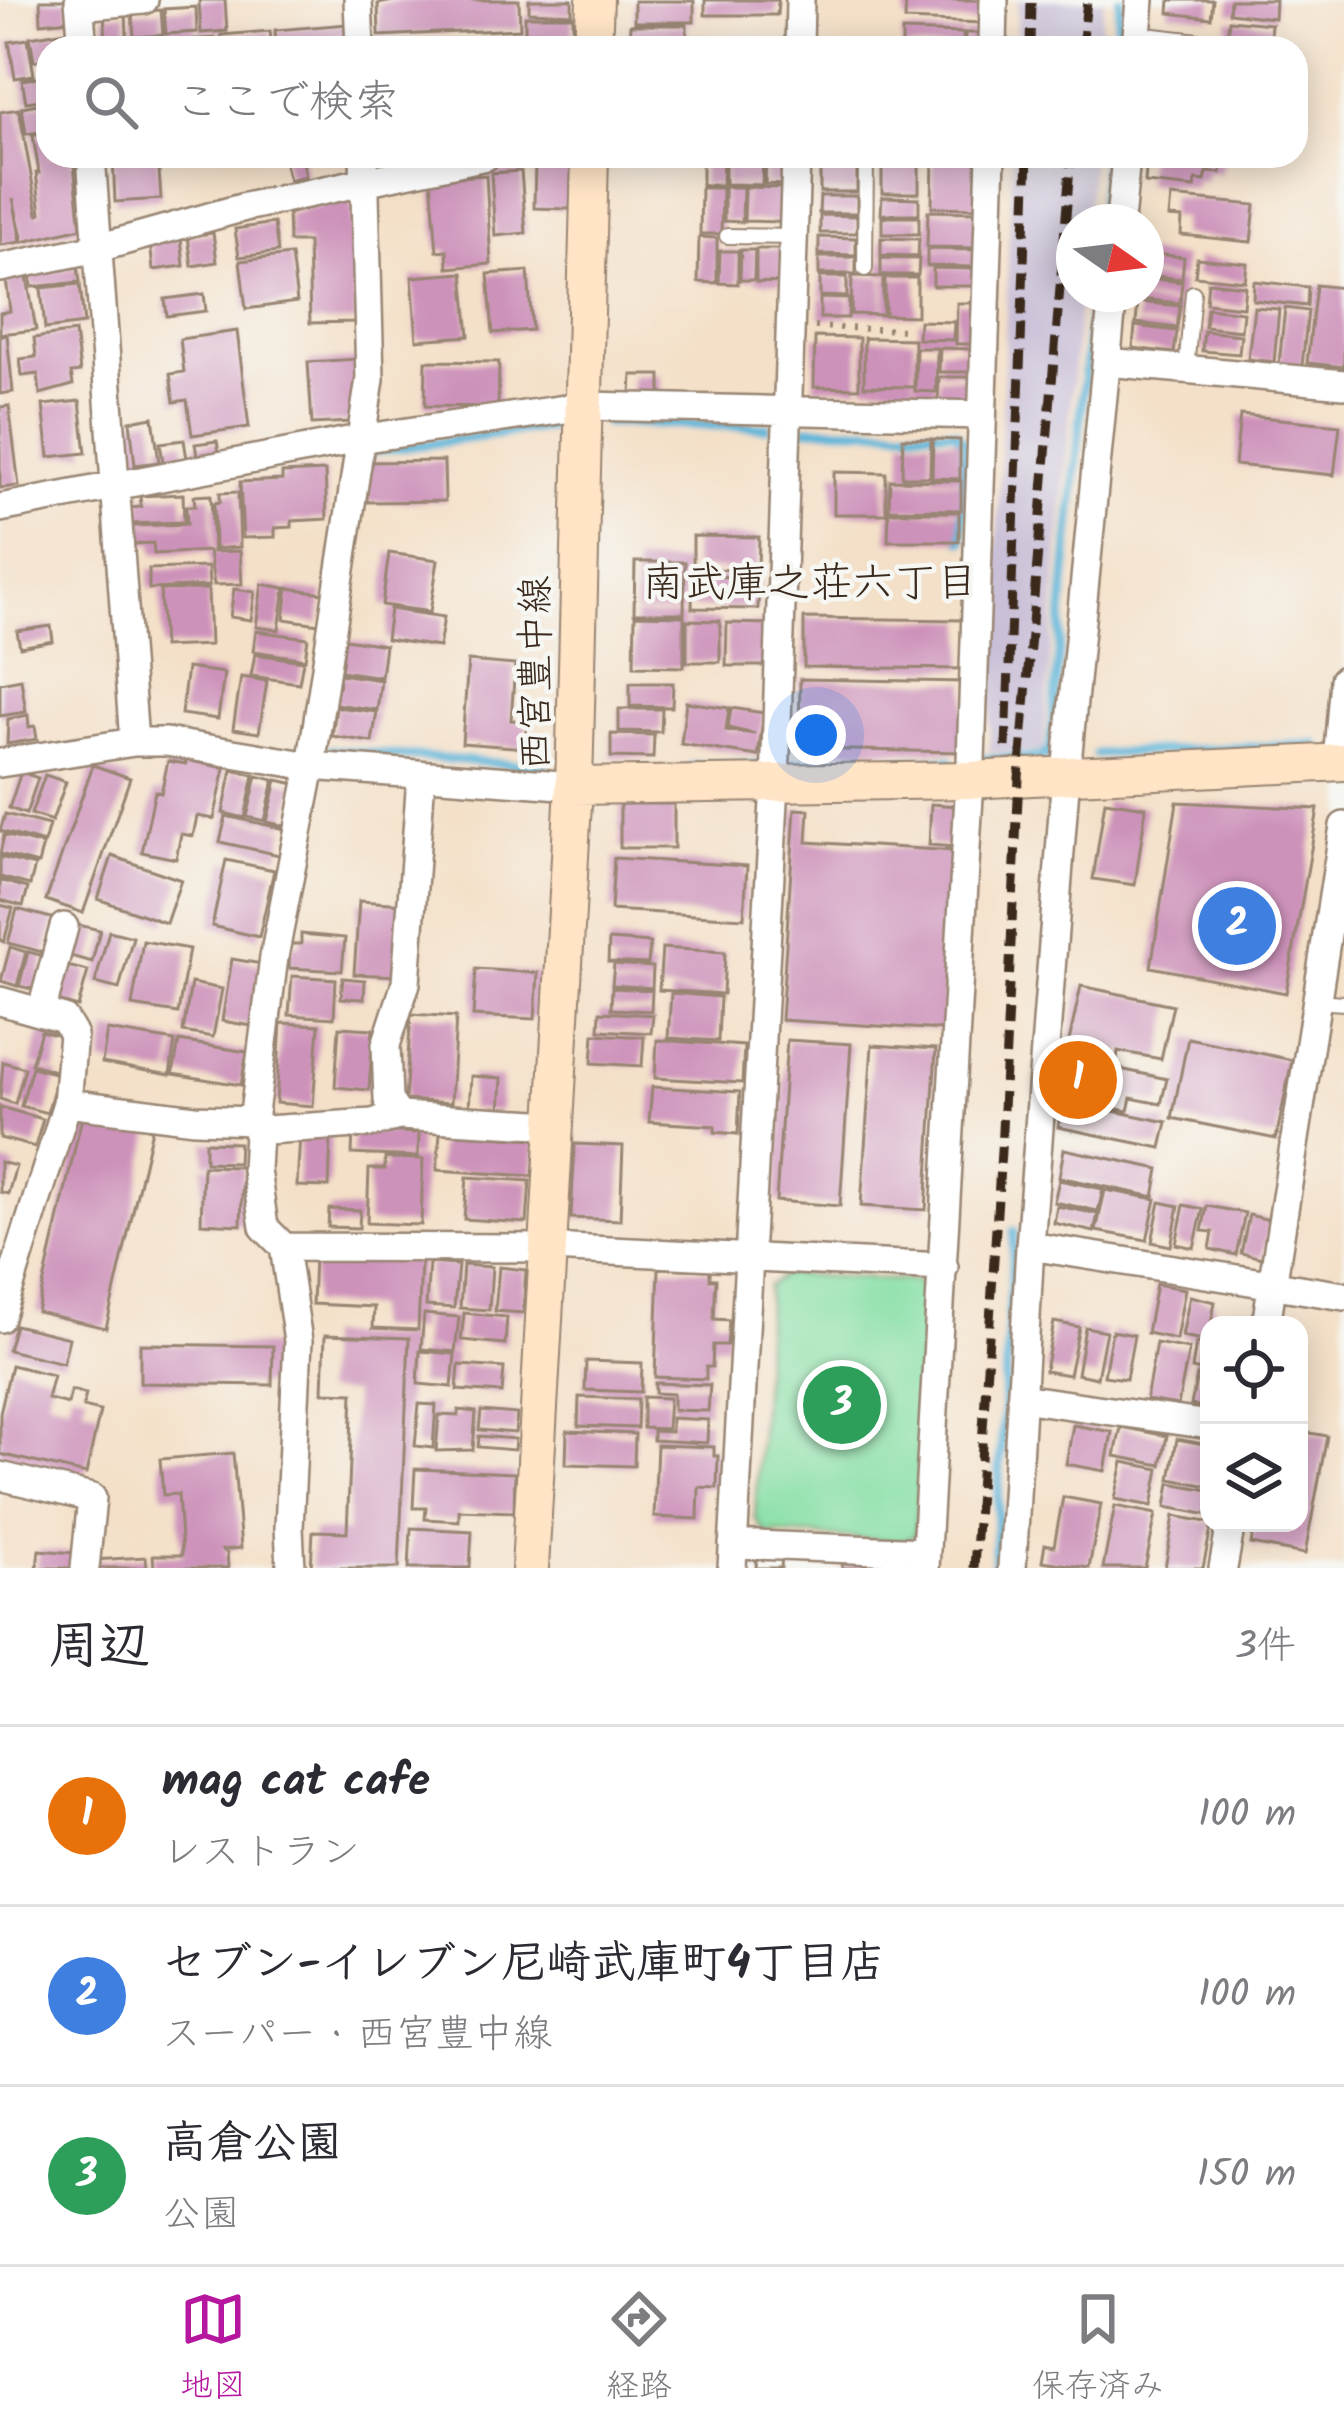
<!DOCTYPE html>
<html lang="ja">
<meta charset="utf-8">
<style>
:root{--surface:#fff;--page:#f7f7f7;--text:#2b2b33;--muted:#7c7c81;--line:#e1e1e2;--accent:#b5179e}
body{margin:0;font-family:Kalam,"Klee One",sans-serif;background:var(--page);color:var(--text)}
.controls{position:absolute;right:36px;bottom:36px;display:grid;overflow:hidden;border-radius:24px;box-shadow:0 6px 30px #0003}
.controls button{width:108px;height:108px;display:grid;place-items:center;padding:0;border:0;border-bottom:3px solid var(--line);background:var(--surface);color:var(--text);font:60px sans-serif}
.compass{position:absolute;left:1056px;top:204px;width:108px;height:108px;border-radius:50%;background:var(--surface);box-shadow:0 6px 30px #0003;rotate:104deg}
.you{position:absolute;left:816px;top:735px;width:42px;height:42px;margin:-30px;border:9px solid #fff;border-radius:50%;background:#1a73e8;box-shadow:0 0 0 18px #1a73e833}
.badge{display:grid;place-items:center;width:78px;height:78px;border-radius:50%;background:var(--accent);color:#fff;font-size:39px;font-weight:700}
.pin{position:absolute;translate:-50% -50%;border:6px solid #fff;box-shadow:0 3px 12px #0006}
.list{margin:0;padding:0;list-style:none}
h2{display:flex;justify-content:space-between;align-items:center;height:156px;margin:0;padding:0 48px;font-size:51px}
h2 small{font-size:39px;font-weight:400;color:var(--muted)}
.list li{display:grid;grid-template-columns:78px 1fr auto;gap:36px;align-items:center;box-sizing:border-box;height:180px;padding:0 48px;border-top:3px solid var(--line)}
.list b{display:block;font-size:45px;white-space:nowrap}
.list p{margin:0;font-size:39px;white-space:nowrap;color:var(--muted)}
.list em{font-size:39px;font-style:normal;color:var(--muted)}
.icon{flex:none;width:66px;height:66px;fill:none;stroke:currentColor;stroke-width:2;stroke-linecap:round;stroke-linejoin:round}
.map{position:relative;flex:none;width:1344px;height:1568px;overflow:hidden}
.search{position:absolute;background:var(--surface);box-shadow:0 6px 30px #0003;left:36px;right:36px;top:36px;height:132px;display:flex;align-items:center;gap:30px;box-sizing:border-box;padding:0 42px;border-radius:36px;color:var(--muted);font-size:45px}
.sheet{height:696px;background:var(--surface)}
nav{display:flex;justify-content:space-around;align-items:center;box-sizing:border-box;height:168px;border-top:3px solid var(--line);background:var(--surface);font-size:33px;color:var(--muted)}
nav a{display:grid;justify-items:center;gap:6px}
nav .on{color:var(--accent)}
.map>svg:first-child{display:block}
</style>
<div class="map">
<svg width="1344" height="1568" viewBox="0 0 1344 1568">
<rect width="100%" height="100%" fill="#f6f6f2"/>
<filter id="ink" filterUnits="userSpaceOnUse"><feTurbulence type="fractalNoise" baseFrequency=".00833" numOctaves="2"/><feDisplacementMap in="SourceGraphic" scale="24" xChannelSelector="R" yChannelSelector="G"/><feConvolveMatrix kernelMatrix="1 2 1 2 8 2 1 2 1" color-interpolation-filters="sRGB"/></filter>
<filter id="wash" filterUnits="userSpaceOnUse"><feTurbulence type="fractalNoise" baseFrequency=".004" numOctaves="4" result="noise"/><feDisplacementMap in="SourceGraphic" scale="48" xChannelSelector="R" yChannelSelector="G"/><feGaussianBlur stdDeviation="2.7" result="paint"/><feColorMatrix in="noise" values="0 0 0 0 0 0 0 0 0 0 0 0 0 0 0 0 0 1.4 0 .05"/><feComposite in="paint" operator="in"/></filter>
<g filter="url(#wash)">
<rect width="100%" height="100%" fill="#f4e0c8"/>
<!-- industrial -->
<path fill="#c9bfd7" d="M1018,0h86l-4,48h-84z
M1012,156h80l-6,66h-12v72h6l-37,458h-54z"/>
<!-- green -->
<path fill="#85dfa4" stroke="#608461" stroke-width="3" d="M784,1274l133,7 13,11 -15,243 -13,6 -137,-8 -10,-15 13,-232z"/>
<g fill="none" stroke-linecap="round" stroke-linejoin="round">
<!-- stream -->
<path stroke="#5cb5d9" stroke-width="9" d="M1116,48l4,-48
M1099,222l6,-66
M606,423l161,4
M806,428l148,3 11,12 -3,98
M371,452l187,-26
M330,750l215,17
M1096,754l220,-10
M1042,757l8,-8 42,-455
M981,759l65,-2
M796,764l154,-4
M692,766l66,-1
M994,1568l20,-337"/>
</g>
<g id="blocks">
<!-- building -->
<path fill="#cd92ba" d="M40,0h28l2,20 -29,3z
M199,0h26l2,31 -26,2z
M398,0h121l1,29 -141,7 -1,-32z
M529,0h43v14l-43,-2z
M705,0h73l-1,15h-72z
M906,0h78l-1,23 -78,-3z
M1170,0h43l-2,18 -42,-5z
M1230,0h45l-1,18 -45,-5z
M634,1h60v21h-60z
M196,7l1,25 -31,2 -2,-25z
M161,10l2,25 -29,2 -2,-25z
M126,13l1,24 -21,1 -2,-23z
M525,16h48v26l-48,-1z
M1229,20l42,4 -2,24h-43z
M347,24l2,24h-73l-1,-18z
M630,25h57v23h-58z
M66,31l3,17h-21v11l-14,2 -4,-24z
M270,31l2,17h-50l-1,-13z
M902,31l61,2v15h-61z
M965,33h19v15h-19z
M215,38l1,10h-49v-7z
M28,39l6,36 -19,3 -6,-36z
M159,42v6h-45v-4z
M697,44h77v4h-77z
M48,76v23l-22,3 -4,-22z
M48,102v29l-22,3 -4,-27z
M19,109l19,105 3,-1 -5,-40h3l-6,-38 15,-2v23h25l8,72 -58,14 -10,-44 8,44 -20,3 -1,-133z
M113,156h45l3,43 -46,3z
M283,156h19l4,20 -17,4z
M702,156h21l-1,29h-20z
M725,156h38l-1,29 -37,-1z
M766,156h17v29l-18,-1z
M820,156h37v36h-37z
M882,156h37v37h-37z
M933,156h47l-1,52 -47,-1z
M1147,156h76l-2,17 -14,-1 -2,9 -9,-1 -1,8 -50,-5z
M535,161l37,1 -2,47 -36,-1z
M521,171l5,62 -31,3 -4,-63z
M486,175l5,89 -43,4 -1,-18 -10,1 -6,-72z
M724,187h19l-1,35 -18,-1z
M745,187l38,1v34l-39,-1z
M701,188h21l-1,46h-21z
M820,196h37v17h-38z
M352,197l4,125 -46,1 -2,-81h-19l-1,-28z
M882,197l37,1v16h-38z
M1171,197l84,8 -4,37 -70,-7 1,-17 -13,-1z
M928,211l50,1v36l-51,-1z
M820,215l37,1v17h-37z
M882,217h37v17h-37z
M274,223l4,29 -39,5 -4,-28z
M213,233l4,29 -25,4 -4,-30z
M699,237l18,1v45l-19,-1z
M819,237l37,1v17l-37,-1z
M181,238l3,28 -31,4 -3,-28z
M881,238l38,1 -1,17 -37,-1z
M756,249h26l-1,34 -25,-1z
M927,249l51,1 -1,17 -50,-1z
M741,250h14l-1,30h-14z
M720,251h18v33l-19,-1z
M1146,253l38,4 -2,22 -36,-4z
M291,255l6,47 -51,7 -6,-48z
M819,257h37v17h-37z
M881,258l38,1 -1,16h-37z
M1197,258l50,5 -2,18 -50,-5z
M78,267l2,15 -48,5 -2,-13z
M933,268l44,1v17h-44z
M528,271l4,59 -39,3 -5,-59z
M463,273l6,63 -52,4 -5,-63z
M852,276l31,1v38l-32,-1z
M27,277l9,53 -36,4v-21l10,-2 -4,-32z
M820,277h27v20l-27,-1z
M885,278h32v38l-32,-1z
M1146,278l36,4 -2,21 -41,-4v-5h7z
M1254,281l54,6 -1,19 -54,-6z
M1208,282l37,4 -2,21 -37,-4z
M80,284l4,40 -39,5 -4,-41z
M1316,285l28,3v79l-37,-4z
M204,294l2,17 -39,5 -2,-17z
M820,298l29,1 -1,19h-28z
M1138,302l42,4 -3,22 -41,-5z
M957,303h21v41h-22z
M1254,307l25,2 -5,53 -26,-3z
M1207,308l36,4 -2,19 -36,-4z
M1285,308l23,3 -6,55 -23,-2z
M919,321l35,1 -1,18 -35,-1z
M1135,326l42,5 -3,22 -41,-5z
M237,331l12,96 -57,8 -5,-35 -13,2 -4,-28 14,-2 -4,-33z
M1204,331l37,4 -2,19 -37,-3z
M75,332l5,40 -9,1 2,12 -33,9 -2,-20 -16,2 -2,-17 16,-2 -2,-19z
M7,335l6,57 -13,2v-58z
M815,337l44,1v50l-45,-1z
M864,338l50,1v48l-50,-1z
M916,348h21l-1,44 -21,-1z
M940,348l30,1v23h-31z
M358,359l1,18 -8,45 -39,2 -4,-62z
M426,361l73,1 -1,45 -73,-1z
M632,375h29v19h-30z
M939,377h31l-1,25 -31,-1z
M80,401l6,52 -37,4 -6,-52z
M9,406l10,80 -19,2v-81z
M1240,415l100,10 -6,50 -99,-10z
M153,417l6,45 -24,3 -5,-44z
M903,438l28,1 -1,38h-28z
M933,439l27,1v39l-28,-1z
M184,440l3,19 -24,3 -3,-19z
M217,441l2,11 -22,3 -2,-11z
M444,461l1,40 -78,1v-40z
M325,471l2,48 -35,2v6l-17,1v9l-32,1 -3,-56 42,-2v-7z
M834,472l52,1v41h-52z
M890,480l71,1v29l-72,-1z
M238,492l2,55 -25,2 -1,-46 6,-1v-9z
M183,494l1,28 -54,2 -1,-16 12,-1 -1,-11z
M211,495l2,57 27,-1 2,33 -28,1 -5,-34 -55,3 -1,-11 -20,1 -1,-18 55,-2 -1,-18h9l-1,-10z
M889,512h70v29h-71z
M693,536l66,1 -1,33 -65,-1z
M389,553l49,7 -8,52 -48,-7z
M635,562h50l-1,51h-50z
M208,567l1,19 -60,3v-20z
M693,576l66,1 -1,32 -66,-1z
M262,584l23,4 -6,42 -23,-3z
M288,588l35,5 -4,31 -35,-5z
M208,589l2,56 -47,2 -3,-57z
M234,589l21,3 -4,28 -21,-3z
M390,609l54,8 -5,30 -53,-8z
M635,615l49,1v51l-50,-1z
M804,618l161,2 -1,49 -160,-2z
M687,620l33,1v41h-33z
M727,623l43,1 -1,42h-43z
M51,626l2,15 -33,6 -3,-16z
M256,631l52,7 -3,21 -52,-8z
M345,639l40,6 -4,32 -40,-6z
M255,654l48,7 -4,22 -48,-7z
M468,661l47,4 -4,55 16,1 -2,27 -63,-5z
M187,668l37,5 -6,46 -37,-5z
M340,674l41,6 -4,30 -42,-6z
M241,677l26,4 -8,52 -26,-4z
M21,679l5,33 -26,4v-33z
M800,679l166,3 -1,70 -166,-3z
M630,683h43l-1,24 -42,-1z
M686,702l43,6 -3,22 29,4 -27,-6 3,-20 33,5 -6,43 -77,-12z
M336,707l41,5 -5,30 -40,-6z
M619,709h43l-1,23 -42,-1z
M28,715l1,12 6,-1 2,13 -30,5 1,-25z
M611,734l43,1 -1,23 -42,-1z
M186,760l39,8 -11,51 -17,-3 -4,20 -12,-2 -5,25 -34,-7 13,-61 6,2 7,-32 18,3z
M93,765l37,13 -47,135 -37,-13z
M232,770l22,5 -9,43 -22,-5z
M21,772l17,6 -12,36 -17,-6z
M45,775l21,7 -14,39 -21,-7z
M257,776l17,4 -9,41 -18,-4z
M277,780l18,4 -10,42 -18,-4z
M1105,801l41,6 -11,78 -42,-6z
M1177,802l141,7 -32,184 -135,-26z
M620,804h54v44h-54z
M931,804l26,2 -2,41 -26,-2z
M795,809l14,1 -2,32 148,9 -12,179 -162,-10z
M5,814l44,11 -5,18 -44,-12z
M226,816l59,13 -6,26 -59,-13z
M4,835l39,10 -5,19 -38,-10z
M112,856l69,24 -15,43 -68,-24z
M0,857l35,9 -5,19 -30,-8z
M614,858l133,8 -3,52 -133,-8z
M226,860l48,10 -15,67 -47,-11z
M0,880l28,8 -5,18 -23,-6z
M359,901l45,3 -5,72 -45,-2z
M0,905l13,3 -9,34 -4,-2z
M17,909l38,10 -9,34 -38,-10z
M78,925l22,5 -8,32 -22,-6z
M109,931l24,6 -14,52 -24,-6z
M301,934l44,4 -3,33 -53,-3 1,-24h11z
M609,940l41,3 -2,21 -40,-2z
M143,941l46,8 -11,64 -46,-7z
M10,947l16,5 -9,34 -16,-5z
M662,948l63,4 -2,42 -64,-4z
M28,952l17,4 -9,34 -17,-4z
M232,959l30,5 -10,62 -30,-5z
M614,964l39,3 -1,21 -40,-3z
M67,966l21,5 -10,36 -21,-6z
M476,969l62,4 -3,46 -62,-3z
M292,976l44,3 -2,39 -45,-3z
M343,978l22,2 -1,19 -23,-1z
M191,983l31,6 -9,48 -30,-5z
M1081,986l92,19 -12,54 -43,-8 -2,15 -50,-11z
M612,988l40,2 -1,21 -40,-2z
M671,993l49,4 -2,44 -50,-3z
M600,1012l53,3 -2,18 -52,-3z
M411,1014l45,3 -5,86 -46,-3z
M281,1023l38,2 -6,81 -37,-3z
M339,1027l34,2 -4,61 -34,-3z
M107,1030l68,11 -5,34 -68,-12z
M41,1031l23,6 -9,34 -24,-7z
M594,1034l50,3 -2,29 -50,-3z
M1188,1038l104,22 -16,79 -104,-21z
M657,1040l87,6 -2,37 -87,-5z
M787,1040l64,4 -11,162 -64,-5z
M179,1041l68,11 -6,33 -68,-11z
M872,1045l64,4 -10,161 -65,-4z
M1078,1060l89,19 -6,25 -30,-6 -3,13 -38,-7 3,-14 -20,-4z
M3,1062l22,6 -10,36 -15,-5z
M32,1067l26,7 -11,39 -26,-7z
M471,1076l31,2 -2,33 -31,-2z
M652,1087l88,5 -2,42 -23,-2v-6l-66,-4z
M1063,1101l104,21 -6,26 -103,-21z
M0,1107l43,12 -8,28 -35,-9z
M83,1113l69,16 -46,199 -69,-16z
M353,1130l66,3 -1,24 -66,-3z
M440,1133l96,6 -3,37 -96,-6z
M300,1135l31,1 -2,51 -32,-1z
M205,1142l34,1 -1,20 -33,-1z
M575,1144l48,2 -3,74 -49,-2z
M1064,1149l95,20 -5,28 -95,-20z
M385,1158l38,1 -2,66 -54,-2 2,-54h16z
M0,1162l16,4 -8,28 -8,-2z
M203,1166l40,1 -2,58 -40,-2z
M467,1177l63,4 -3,42 -63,-4z
M1059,1180l44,9 -5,22 -44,-9z
M1105,1190l51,9 -9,41 -51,-9z
M1160,1202l19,4 -8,40 -19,-4z
M1184,1205l19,4 -9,39 -18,-4z
M1057,1206l41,8 -4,18 -40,-9z
M1207,1206l38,7 -9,42 -26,-6 3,-17 -11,-1z
M329,1209l31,1 -1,18 -31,-1z
M1249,1215l21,5 -8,38 -21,-5z
M314,1257l107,4 -3,69 -45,-2 1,-21 -62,-3z
M429,1263l29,2 -4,43 -28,-2z
M463,1265l29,2 -3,43 -29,-2z
M499,1267l27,3 -3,43 -28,-2z
M659,1268l51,2v9h6l-2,40 15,1 -2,25h-14l-1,22h-6v12l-51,-2z
M1156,1284l29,5 -9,50 -29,-6z
M1190,1296l25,6 -7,39 -26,-5z
M464,1313l43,4 -2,27 -44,-4z
M424,1314l35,3 -4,35 -34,-3z
M1054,1322l25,5 -10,48 -24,-4z
M15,1325l54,13 -6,25 -55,-13z
M1085,1327l21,4 -9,47 -20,-4z
M1112,1331l22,4 -8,44 -22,-3z
M325,1335l84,3 -10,230h-88l2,-37 34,1 6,-139 -30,-1z
M1156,1343l33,6 -11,56 -32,-5z
M1196,1343l13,2v28l-17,-4z
M140,1344l133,2 -1,39 -132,-2z
M420,1351l35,3 -3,33 -34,-3z
M586,1361l56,2 -1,29 -56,-2z
M11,1365l42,10 -6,24 21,5 3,-14 15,4 -3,13 17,4 -14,63 -86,-20v-41z
M459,1365l45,3 -2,25 -45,-3z
M1197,1375l12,2v32l-18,-4z
M655,1383l55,2 -2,26 -35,-1v-16l-18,-1z
M579,1397l59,2 -1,29 -59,-2z
M643,1397l26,1 -2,31 -24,-1z
M419,1404l17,1 -3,43 -18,-2z
M459,1410l17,2 -3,38 -37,1 3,-36 19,1z
M481,1411l36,3 -2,19 -36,-3z
M671,1418l37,2 -1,23 -54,-3v-9l18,1z
M1073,1425l39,7 -7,39 -39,-7z
M1121,1427l46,9 -6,29 -46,-9z
M567,1431l68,3 -1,32 -68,-2z
M1299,1431l28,5 -22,118 -54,-10 4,-21h44z
M479,1436l36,3 -1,11 -36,-3z
M1177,1439l32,6v41l-39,-7z
M657,1445l57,2v9h4l-1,32 -18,-1 -1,32 -44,-2z
M233,1453l8,95 -18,2 4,3 1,15h-74l-1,-13h29l-4,-61 -15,1 -3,-36z
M1123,1462l36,7 -7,37 -37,-7z
M415,1469l100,4 -1,39 -55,-2v11l-34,-2 1,-11h-13z
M1170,1483l39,7v25l-43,-8z
M1063,1497l38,7 -12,64 -47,-7 3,-17 9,2z
M1115,1506l41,8 -11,54h-42z
M1174,1516l38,7 -9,45h-38z
M411,1528l61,3 -2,37h-61z
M39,1550l36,3 -2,15h-36z
M757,1552l25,2 -1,14h-25z
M146,1557l1,11h-55v-8z
M843,1558l26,2 -1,8h-26z"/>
</g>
</g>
<g filter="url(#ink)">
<use href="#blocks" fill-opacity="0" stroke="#988573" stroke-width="3"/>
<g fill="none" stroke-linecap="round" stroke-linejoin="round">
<!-- lane casing -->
<g stroke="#988573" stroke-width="18">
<path id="lane" d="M1137,34l70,8
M727,236l67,1
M865,269l1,-113
M1186,369l7,-76
M1314,1001l30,2"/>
</g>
<!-- street casing -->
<g stroke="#988573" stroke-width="32">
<path id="street" d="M79,0l4,48
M358,0l2,48
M80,6l64,-6
M799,48l1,-48
M993,48l1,-48
M1136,48l4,-48
M91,156l43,586
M1120,222l6,-66
M0,268l98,-20 147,-41 241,-51
M1107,362l237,22
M0,508l359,-69 227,-33 396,9
M1337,762l7,-82
M0,763l134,-21h32l145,24 263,20
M0,1001l64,18 9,15 -6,69 -67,215
M41,1013l23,-86
M67,1103l128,16 58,2 13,9 106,-7 27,-7 156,9
M399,1116l-11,-16 -2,-55 20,-62 15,-206
M1030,1246l314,50
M284,1247l265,1 395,19
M1266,1325l78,-499
M1021,1398l188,27
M0,1476l92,22 -7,70
M733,1544l193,8
M291,1568l-2,-40 9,-187 -14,-94 -20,-20 -8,-57 2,-37 -5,-12 21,-164 37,-191 59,-387 -6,-223
M732,1568l43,-785 21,-627
M925,1568l46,-807 20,-605
M1012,1568l18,-322 36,-473 47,-479
M1223,1568l8,-45"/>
</g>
<!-- secondary casing -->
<g stroke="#988573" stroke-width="40">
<path id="secondary" d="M593,48l2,-48
M574,786l395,-6 375,-18
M530,1568l44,-782 16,-630"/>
</g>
<!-- path -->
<path stroke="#988573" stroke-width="6" stroke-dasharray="3 9" stroke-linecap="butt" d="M815,327l92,3"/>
<!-- lane -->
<use href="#lane" stroke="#fff" stroke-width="14"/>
<!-- street -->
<use href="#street" stroke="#fff" stroke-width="27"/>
<!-- secondary -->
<use href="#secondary" stroke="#ffe4c6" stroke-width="36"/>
<!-- rail -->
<path stroke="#3b2a1e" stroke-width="9" stroke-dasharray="18 9" stroke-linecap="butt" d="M1030,48l1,-48
M1082,48l5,-48
M1006,747l22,-591
M974,1568l27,-417 18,-373 52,-622"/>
</g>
</g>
<g text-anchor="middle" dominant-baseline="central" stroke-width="9" stroke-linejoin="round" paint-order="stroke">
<!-- street labels -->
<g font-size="39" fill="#3b2a1e" stroke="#f6f6f2">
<text transform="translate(538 673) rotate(-90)">西宮豊中線</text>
</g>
<!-- neighbourhood labels -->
<g font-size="42" fill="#3b2a1e" stroke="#f6f6f2">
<text x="810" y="584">南武庫之荘六丁目</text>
</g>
</g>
</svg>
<div class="controls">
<button><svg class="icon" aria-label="locate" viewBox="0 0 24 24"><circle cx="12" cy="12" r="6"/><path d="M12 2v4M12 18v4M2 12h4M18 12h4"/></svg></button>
<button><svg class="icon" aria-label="layers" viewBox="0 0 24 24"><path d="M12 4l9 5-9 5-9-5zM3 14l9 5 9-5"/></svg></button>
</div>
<svg class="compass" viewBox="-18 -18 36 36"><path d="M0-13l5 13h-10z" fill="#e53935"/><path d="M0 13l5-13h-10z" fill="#7c7c81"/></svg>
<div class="you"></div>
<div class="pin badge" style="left:1078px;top:1080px;background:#e8710a">1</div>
<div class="pin badge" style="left:1237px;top:926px;background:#3f7fe0">2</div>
<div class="pin badge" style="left:842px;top:1405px;background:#2e9e5b">3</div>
<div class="search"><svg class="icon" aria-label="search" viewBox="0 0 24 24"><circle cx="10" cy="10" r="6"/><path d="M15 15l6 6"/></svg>ここで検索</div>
</div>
<section class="sheet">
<h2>周辺<small>3件</small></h2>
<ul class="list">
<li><span class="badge" style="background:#e8710a">1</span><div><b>mag cat cafe</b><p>レストラン</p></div><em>100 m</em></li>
<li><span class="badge" style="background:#3f7fe0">2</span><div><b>セブン-イレブン尼崎武庫町4丁目店</b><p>スーパー · 西宮豊中線</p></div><em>100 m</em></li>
<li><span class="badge" style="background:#2e9e5b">3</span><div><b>高倉公園</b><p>公園</p></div><em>150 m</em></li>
</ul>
</section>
<nav>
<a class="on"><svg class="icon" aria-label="map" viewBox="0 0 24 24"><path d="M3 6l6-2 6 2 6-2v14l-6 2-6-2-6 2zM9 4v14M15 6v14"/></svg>地図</a>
<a><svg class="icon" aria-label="directions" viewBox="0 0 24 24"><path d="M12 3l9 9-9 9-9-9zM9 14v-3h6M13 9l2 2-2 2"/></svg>経路</a>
<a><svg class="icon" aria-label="saved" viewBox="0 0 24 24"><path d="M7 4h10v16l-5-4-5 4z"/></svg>保存済み</a>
</nav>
